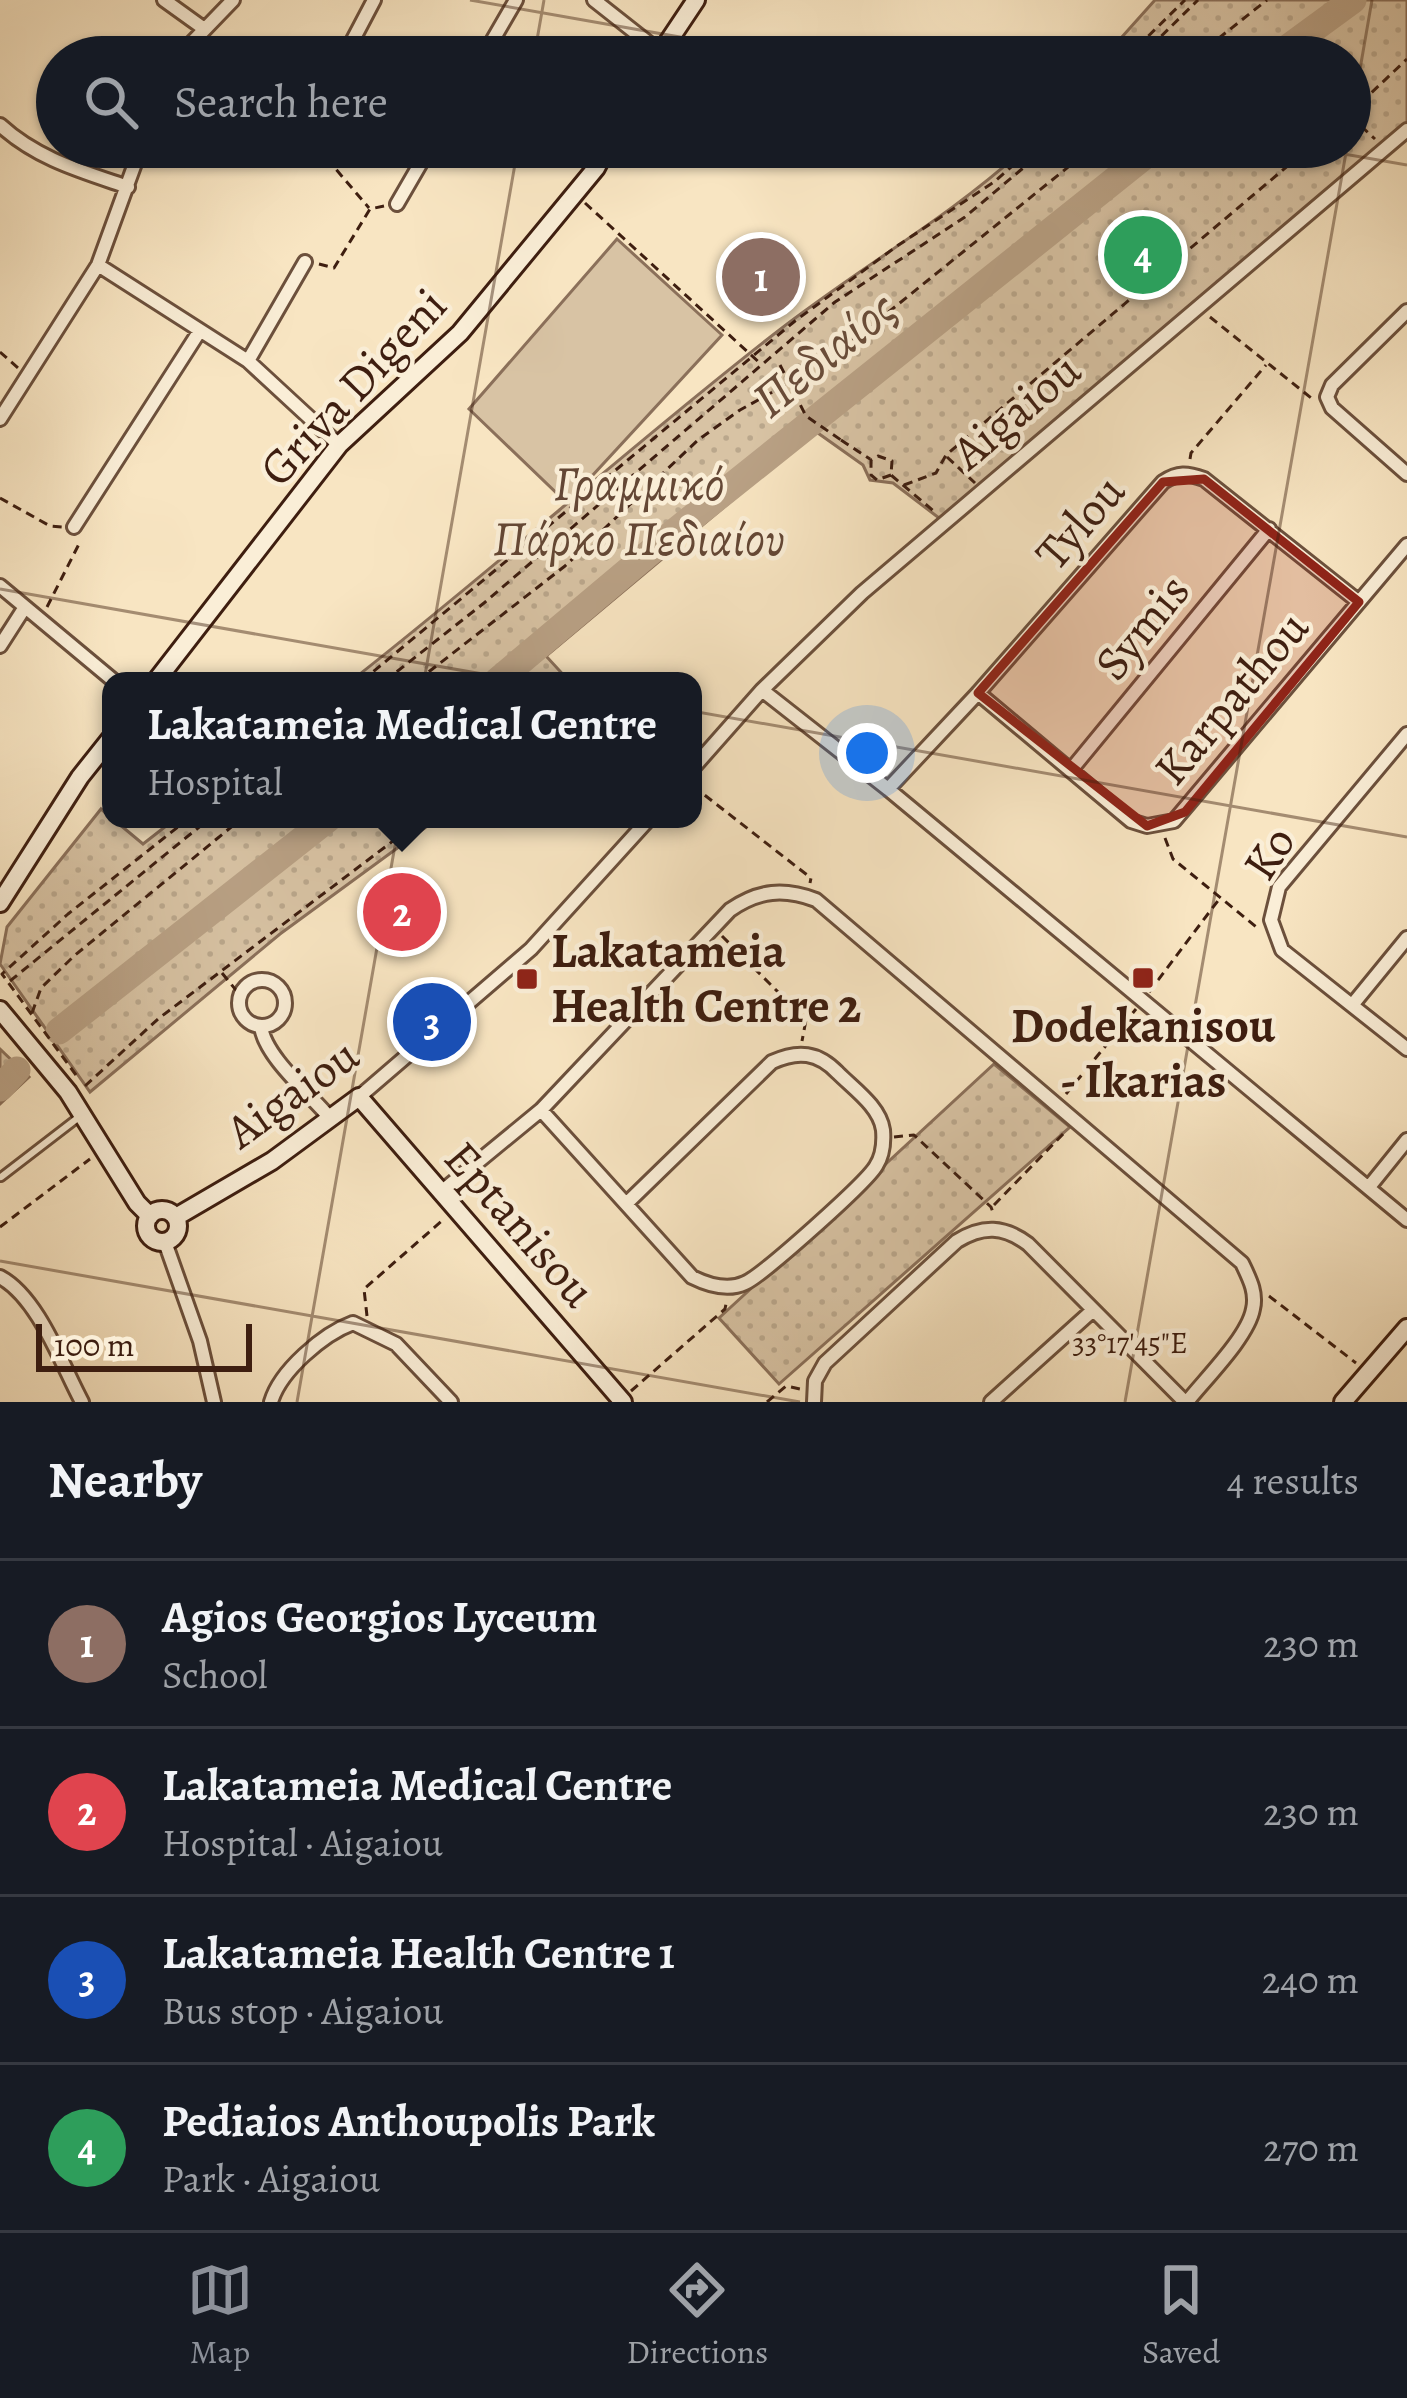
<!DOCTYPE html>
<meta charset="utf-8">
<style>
:root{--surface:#171b24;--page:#20242c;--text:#f1f3f6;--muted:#9ea1a6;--line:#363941;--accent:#8c9099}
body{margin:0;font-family:Alegreya,serif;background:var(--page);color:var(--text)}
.scale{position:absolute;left:36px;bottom:30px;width:216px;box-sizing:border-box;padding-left:12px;border:6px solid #3e1e10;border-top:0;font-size:33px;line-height:42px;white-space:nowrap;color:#3e1e10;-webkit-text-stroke:9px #faeed7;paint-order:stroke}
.you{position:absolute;left:867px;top:753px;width:42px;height:42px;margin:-30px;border:9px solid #fff;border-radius:50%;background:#1a73e8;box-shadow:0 0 0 18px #1a73e833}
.badge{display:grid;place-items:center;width:78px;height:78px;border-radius:50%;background:var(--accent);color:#fff;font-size:39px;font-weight:700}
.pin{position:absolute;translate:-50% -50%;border:6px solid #fff;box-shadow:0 3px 12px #0006}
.popup{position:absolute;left:102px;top:672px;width:600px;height:156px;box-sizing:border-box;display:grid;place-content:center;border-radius:24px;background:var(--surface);filter:drop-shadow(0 3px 9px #0005);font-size:39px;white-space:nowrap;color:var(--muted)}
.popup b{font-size:45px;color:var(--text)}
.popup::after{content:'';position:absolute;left:50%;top:100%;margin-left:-24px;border:24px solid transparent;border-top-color:var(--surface)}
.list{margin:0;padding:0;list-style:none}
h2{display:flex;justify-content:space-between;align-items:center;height:156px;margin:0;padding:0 48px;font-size:51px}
h2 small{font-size:39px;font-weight:400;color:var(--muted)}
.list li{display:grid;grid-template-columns:78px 1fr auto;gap:36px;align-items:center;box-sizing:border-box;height:168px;padding:0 48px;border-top:3px solid var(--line)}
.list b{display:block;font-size:45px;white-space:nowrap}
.list p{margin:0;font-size:39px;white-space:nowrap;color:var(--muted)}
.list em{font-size:39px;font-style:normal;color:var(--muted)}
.icon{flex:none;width:66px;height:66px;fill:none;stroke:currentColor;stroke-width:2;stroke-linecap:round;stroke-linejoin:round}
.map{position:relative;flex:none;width:1407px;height:1402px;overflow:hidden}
.search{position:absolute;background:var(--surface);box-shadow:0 3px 9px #0004;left:36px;right:36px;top:36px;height:132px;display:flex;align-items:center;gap:30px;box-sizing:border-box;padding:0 42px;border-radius:66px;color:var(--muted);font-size:45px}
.sheet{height:828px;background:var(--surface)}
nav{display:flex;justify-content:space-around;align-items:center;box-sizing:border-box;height:168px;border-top:3px solid var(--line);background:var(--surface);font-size:33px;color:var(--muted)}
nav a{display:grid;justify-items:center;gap:6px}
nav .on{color:var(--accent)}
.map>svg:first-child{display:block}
</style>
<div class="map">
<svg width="1407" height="1402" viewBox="0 0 1407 1402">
<defs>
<pattern id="park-dots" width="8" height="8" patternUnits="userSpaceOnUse" patternTransform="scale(3)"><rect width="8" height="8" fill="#d8c3a4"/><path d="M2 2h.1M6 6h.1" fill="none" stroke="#baa78c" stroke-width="1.8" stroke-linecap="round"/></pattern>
</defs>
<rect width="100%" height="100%" fill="#f8e5c2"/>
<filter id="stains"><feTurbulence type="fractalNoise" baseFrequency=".00167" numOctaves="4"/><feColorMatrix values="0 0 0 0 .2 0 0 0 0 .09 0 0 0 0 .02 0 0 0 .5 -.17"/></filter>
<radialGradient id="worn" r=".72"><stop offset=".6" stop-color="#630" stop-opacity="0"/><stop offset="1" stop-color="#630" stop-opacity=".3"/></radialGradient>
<!-- park -->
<path fill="url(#park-dots)" stroke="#8b705a" stroke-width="3" d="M1155,0h252v124l-464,397 -50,-38 -23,-3 -7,-15 -48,-34 -269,225 23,25h-218c142,-111 276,-232 418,-343 84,-67 178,-118 257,-191h324v-90h-246z
M101,809l42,35 32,-25h262l-157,115 -190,158 -90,-128 7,-37z
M0,1049l29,28 -29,27z
M994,1064l76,63 -291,257 -60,-66z"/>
<!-- pitch -->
<path fill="#d8c3a4" stroke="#8b705a" stroke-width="3" d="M617,239l105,96 -155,168 -98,-94z"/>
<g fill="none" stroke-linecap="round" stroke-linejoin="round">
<!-- river -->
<path stroke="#b9a185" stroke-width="27" d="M1275,57l78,-57
M497,681l176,-148 483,-386
M59,1031l269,-212
M0,1088l17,-18"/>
<!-- lane casing -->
<g stroke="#6c503c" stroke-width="12">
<path id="lane" d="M1,1177l78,-60"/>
</g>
<!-- street casing -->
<g stroke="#6c503c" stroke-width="18">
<path id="street" d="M164,0l39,28
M594,0l66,52
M178,57l55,-57
M344,57l30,-57
M483,57l33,-57
M0,125c37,34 81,46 128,62
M397,204l33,-57
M98,265l150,96 91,84
M1407,311l-75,74 -5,12 5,11 75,66
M248,361l57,-99
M0,419l98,-154 43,-118
M74,527l125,-195
M0,586l114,95
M0,646l25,-39
M762,690l126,99 519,431
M978,693l153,128 16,5 27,-5 233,-276
M1407,734l-128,153 -8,33 11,30 125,99
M693,768l69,-78 100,-97 545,-463
M1071,770l198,-241
M888,789l90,-96 185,-211c15,-10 24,-9 41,-3l155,123
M239 1003a23 23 0 1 1 46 0a23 23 0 1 1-46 0Z
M1353,1004l54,-66
M261,1026c3,30 49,68 69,92
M359,1097l172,-148 118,-130
M541,1110l151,167c16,8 36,14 53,6 18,-8 121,-100 131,-117 7,-11 8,-24 7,-36 -3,-23 -29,-41 -45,-57 -20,-21 -40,-23 -66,-11l-146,142
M1369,1187l38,-47
M440,1193l101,-83 189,-200c29,-20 54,-22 86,-10l426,363c7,15 15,29 11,46 -5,28 -48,70 -66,93
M165,1242l35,99 14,61
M0,1277c38,20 62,88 82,125
M271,1402c9,-31 52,-68 82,-79l43,21 55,58
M814,1402l1,-21 10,-18 132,-122c26,-16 47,-15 71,3l157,158
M991,1402l101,-91"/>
</g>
<!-- secondary casing -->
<g stroke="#3e1e10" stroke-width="22">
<path id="secondary" d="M658,57l38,-57
M156,681l183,-236 121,-112 136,-165 11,-21
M0,903l80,-126 31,-39
M0,1010l68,82 69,111 13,13
M146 1226a16 16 0 1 1 32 0a16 16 0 1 1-32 0Z
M176,1217l96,-56 87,-64 264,305
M1343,1402l64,-74"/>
</g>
<!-- path -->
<path stroke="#3e1e10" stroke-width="3" stroke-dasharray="9 6" stroke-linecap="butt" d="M1127,57l58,-57
M1140,57l58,-57
M1195,57l72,-57
M1350,113l57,-54
M1350,116l25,23
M317,147l52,61
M585,203l177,162
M319,264l15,4 36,-59 14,-3
M1210,317l105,84
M0,352l18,16
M841,440l29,19
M947,457l28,26
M1190,459l1,-6 75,-88
M891,475l-14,5 -6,-5v-15l7,-4 14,5 -1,14 45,38
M904,485l32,-12 10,-18 364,-308
M0,498l50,28 12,1
M47,607l33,-65
M362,681l433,-360 102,-75 97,-64 40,-35
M385,681l99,-78 351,-301 130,-85 83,-70
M417,681l148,-115 133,-126 42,-30 65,-36 65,-47 223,-180
M693,786l118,92 -1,5
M1165,838l8,21 87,71
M722,936l84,84 -4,21
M222,973l18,22
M10,981l199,-162
M1149,992l71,-94
M32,1013l9,-25 33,-32 167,-137
M76,1075l-74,-101 66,-60 120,-95
M85,1086l73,-67 264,-200
M1066,1094l70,-85
M894,1137l20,-2 77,72 3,8
M994,1205l73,-75
M0,1227l90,-68
M1269,1296l87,67
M367,1316l-3,-27 80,-70
M631,1391l94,-82 2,-10
M767,1402l19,-16 14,3"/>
<!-- lane -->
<use href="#lane" stroke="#faeed7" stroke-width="6"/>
<!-- street -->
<use href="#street" stroke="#faeed7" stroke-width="12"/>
<!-- secondary -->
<use href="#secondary" stroke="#faeed7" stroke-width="16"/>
<!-- path-bridge -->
<path stroke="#3e1e10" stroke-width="3" stroke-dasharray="9 6" stroke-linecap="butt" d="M780,365l26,51 35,24"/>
</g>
<!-- marked area -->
<path fill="#8f2418" fill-opacity="0.2" stroke="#8f2418" stroke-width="9" stroke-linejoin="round" d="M1204,479l155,123 -174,210 -38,14 -169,-133 185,-211z"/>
<!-- ticks -->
<path fill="none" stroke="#3e1e10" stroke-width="3" stroke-opacity="0.45" d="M470,0l323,57M534,57l10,-57M1350,127l22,-127M1304,147l103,18M0,589l1407,248M0,1261l800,141M297,1402l221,-1255M1125,1402l222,-1255"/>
<!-- markers -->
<g fill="#8f2418" stroke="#faeed7" stroke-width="4.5">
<rect x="1131" y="966" width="24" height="24" rx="6"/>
<rect x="515" y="967" width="24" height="24" rx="6"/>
</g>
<g text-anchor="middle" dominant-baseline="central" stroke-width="9" stroke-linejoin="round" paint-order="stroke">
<!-- street labels -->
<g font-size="48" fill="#3e1e10" stroke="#faeed7">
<text transform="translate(353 387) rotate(-47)">Griva Digeni</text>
<text transform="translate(1016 411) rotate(-40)">Aigaiou</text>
<text transform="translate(1080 522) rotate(-49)">Tylou</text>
<text transform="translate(1142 627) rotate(-51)">Symis</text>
<text transform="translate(1231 698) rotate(-50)">Karpathou</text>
<text transform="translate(1269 853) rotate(-57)">Ko</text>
<text transform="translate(292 1093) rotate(-36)">Aigaiou</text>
<text transform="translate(520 1224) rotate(49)">Eptanisou</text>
</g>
<!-- park labels -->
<g font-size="48" font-style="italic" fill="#644735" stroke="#faeed7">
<text x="639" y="484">Γραμμικό<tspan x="639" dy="55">Πάρκο Πεδιαίου</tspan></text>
</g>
<!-- poi labels -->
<g font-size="48" font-weight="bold" fill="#3e1e10" stroke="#faeed7" text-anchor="start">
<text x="551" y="951">Lakatameia<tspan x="551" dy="55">Health Centre 2</tspan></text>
<text x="1143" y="1026" text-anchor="middle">Dodekanisou<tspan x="1143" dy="55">- Ikarias</tspan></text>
</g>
<!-- water labels -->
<g font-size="51" font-style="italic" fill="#694c39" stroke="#faeed7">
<text transform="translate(824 354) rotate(-39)">Πεδιαίος</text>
</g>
</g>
<g font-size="30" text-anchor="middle" fill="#3e1e10" stroke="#faeed7" stroke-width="9" stroke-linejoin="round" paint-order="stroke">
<text x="1130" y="1353">33°17'45"E</text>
</g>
<rect width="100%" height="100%" filter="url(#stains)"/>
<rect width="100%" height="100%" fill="url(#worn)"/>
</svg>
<div class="scale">100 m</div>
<div class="you"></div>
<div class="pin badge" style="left:761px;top:277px;background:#8d6e63">1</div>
<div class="pin badge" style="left:402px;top:912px;background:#e0444e">2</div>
<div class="popup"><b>Lakatameia Medical Centre</b>Hospital</div>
<div class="pin badge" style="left:432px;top:1022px;background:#1a4fb4">3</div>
<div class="pin badge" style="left:1143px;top:255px;background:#2e9e5b">4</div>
<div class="search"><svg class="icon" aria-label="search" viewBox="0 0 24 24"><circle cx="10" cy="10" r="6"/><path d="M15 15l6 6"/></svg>Search here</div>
</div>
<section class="sheet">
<h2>Nearby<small>4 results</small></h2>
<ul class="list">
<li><span class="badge" style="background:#8d6e63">1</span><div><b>Agios Georgios Lyceum</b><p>School</p></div><em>230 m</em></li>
<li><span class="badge" style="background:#e0444e">2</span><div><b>Lakatameia Medical Centre</b><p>Hospital · Aigaiou</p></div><em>230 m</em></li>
<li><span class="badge" style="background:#1a4fb4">3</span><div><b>Lakatameia Health Centre 1</b><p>Bus stop · Aigaiou</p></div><em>240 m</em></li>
<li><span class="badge" style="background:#2e9e5b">4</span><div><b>Pediaios Anthoupolis Park</b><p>Park · Aigaiou</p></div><em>270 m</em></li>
</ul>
</section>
<nav>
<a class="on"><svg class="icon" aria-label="map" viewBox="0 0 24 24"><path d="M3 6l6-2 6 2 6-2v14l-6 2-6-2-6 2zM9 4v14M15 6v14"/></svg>Map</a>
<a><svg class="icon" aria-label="directions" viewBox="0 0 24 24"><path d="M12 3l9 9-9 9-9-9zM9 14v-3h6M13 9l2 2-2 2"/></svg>Directions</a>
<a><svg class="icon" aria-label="saved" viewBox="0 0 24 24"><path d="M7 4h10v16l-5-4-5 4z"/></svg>Saved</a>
</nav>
